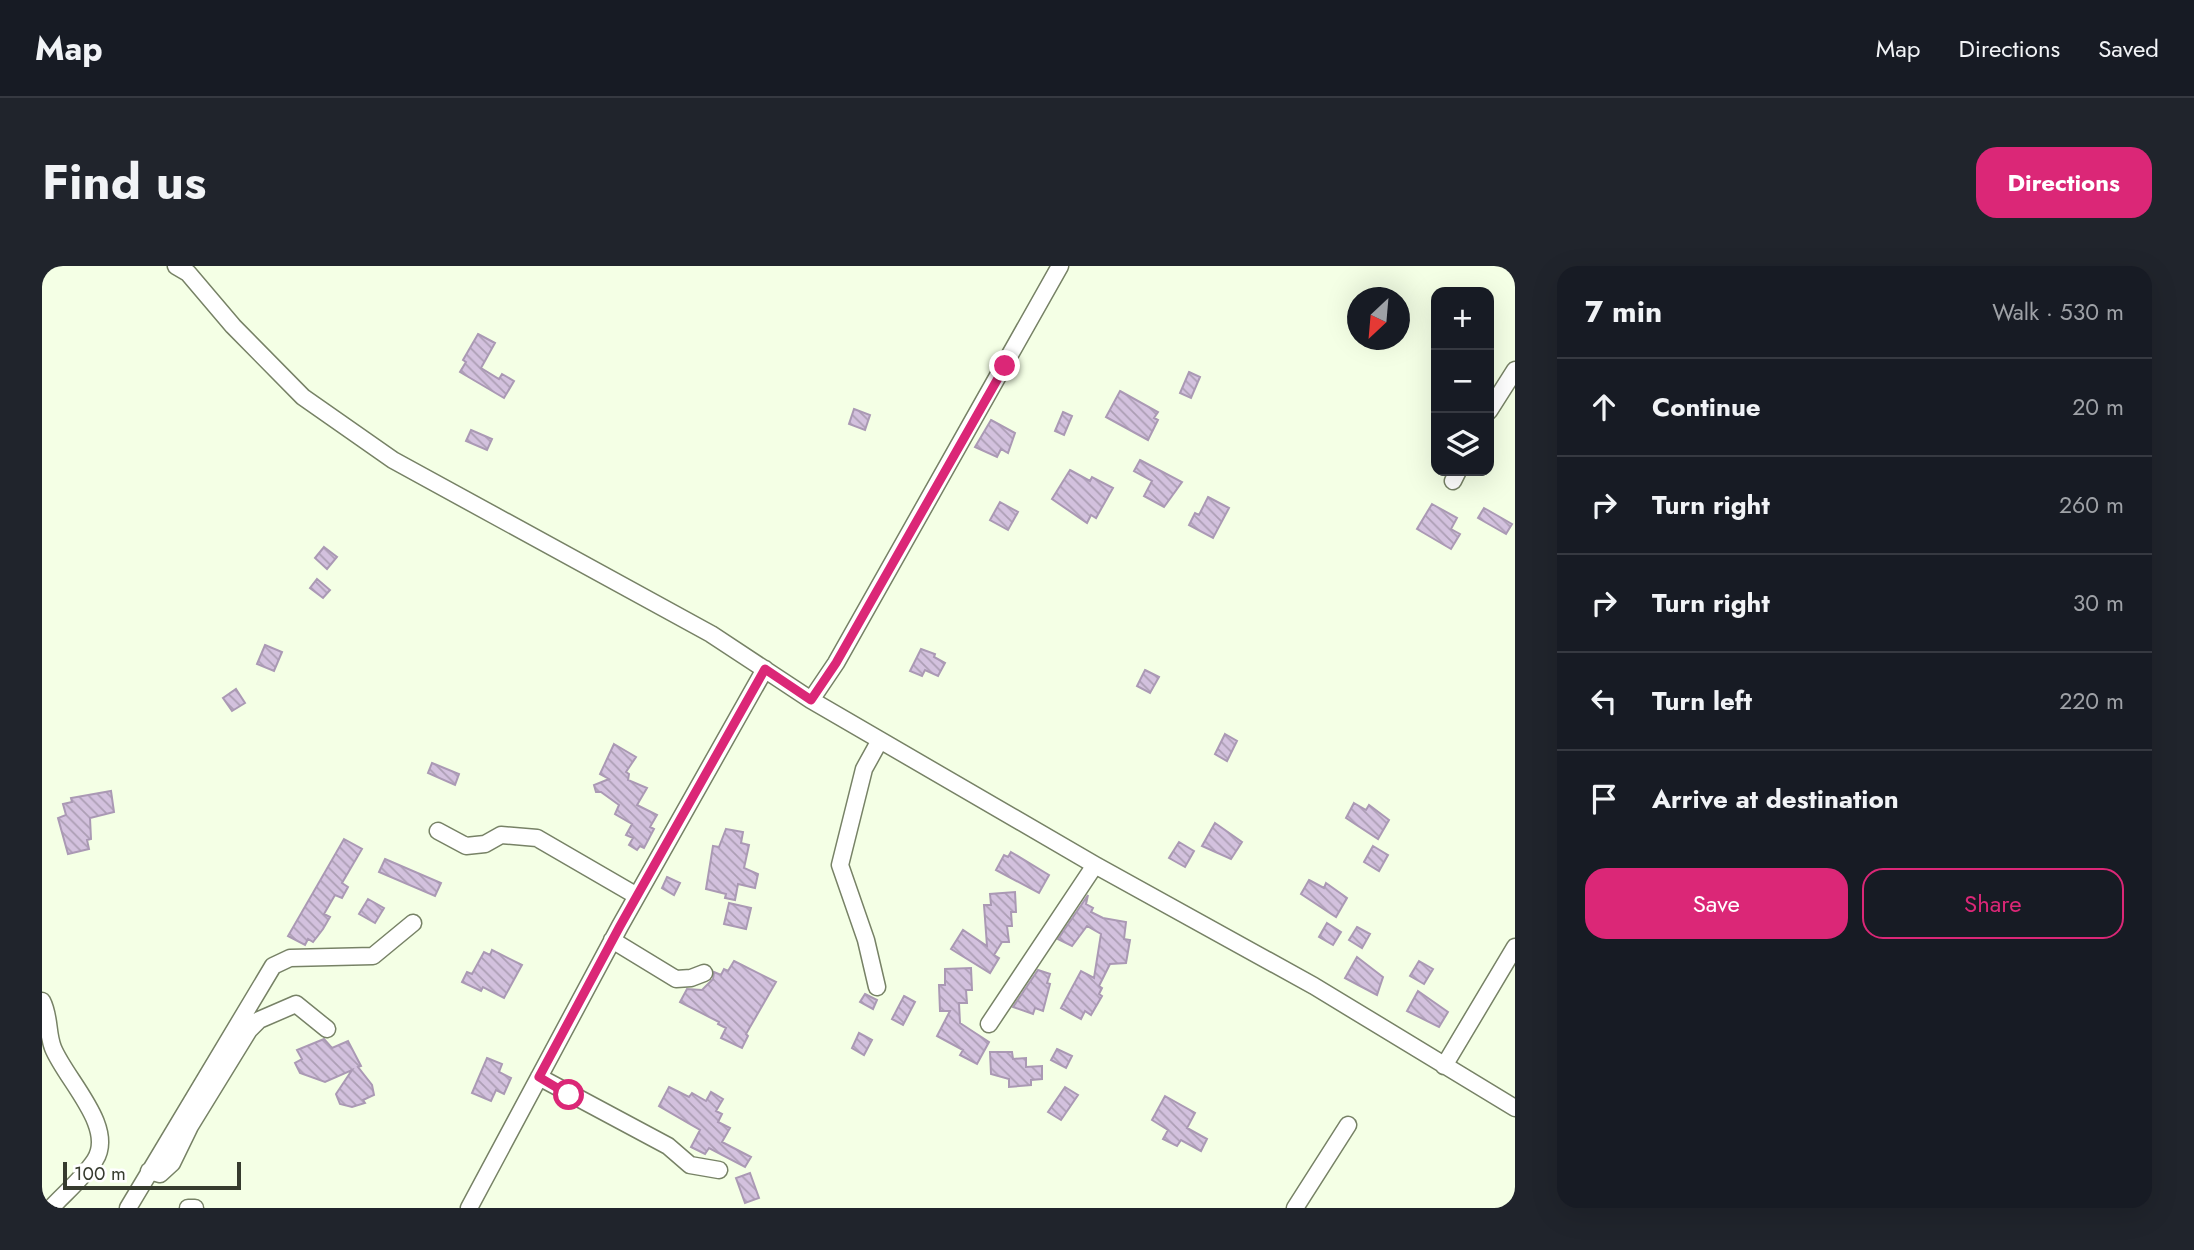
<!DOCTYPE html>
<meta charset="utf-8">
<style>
:root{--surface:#171b24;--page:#20242c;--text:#f1f3f6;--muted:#9ea1a6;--line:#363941;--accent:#db2777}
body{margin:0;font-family:Jost,sans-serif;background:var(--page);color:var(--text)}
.controls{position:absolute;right:21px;top:21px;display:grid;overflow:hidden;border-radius:14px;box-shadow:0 7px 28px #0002}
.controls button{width:63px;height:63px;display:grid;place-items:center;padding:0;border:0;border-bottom:2px solid var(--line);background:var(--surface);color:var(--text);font:35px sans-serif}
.compass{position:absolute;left:1305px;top:21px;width:63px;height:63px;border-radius:50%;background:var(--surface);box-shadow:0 7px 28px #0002;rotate:206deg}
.scale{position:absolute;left:21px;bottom:18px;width:178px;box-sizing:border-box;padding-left:7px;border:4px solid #363b2e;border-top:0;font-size:19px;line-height:24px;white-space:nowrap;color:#363b2e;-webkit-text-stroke:5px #fff;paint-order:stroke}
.stop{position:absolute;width:21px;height:21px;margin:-16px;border:5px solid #db2777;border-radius:50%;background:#fff}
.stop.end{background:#db2777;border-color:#fff;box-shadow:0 2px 7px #0008}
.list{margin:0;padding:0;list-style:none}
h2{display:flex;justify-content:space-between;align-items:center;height:91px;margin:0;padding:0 28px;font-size:30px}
h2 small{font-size:23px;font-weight:400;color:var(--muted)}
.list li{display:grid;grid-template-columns:46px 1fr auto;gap:21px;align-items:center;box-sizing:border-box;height:98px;padding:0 28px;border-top:2px solid var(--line)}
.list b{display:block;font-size:26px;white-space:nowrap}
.list em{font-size:23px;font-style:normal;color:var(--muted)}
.actions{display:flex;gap:14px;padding:21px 28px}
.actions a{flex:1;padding:16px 0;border:2px solid var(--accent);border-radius:21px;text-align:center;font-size:24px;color:var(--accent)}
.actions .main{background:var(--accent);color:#fff}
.icon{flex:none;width:38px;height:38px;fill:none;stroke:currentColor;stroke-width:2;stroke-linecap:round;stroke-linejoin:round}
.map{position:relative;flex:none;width:1473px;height:942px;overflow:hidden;border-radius:21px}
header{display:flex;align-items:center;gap:42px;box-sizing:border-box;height:98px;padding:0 35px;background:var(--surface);border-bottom:2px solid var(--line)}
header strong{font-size:33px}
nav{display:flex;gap:38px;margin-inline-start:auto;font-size:24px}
.intro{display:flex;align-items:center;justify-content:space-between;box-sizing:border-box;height:168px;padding:0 42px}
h1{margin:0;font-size:49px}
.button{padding:18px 32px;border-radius:21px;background:var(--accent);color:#fff;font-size:24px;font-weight:700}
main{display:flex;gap:42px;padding:0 42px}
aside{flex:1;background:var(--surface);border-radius:21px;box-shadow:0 7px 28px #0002}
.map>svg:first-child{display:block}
</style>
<header>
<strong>Map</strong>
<nav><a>Map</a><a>Directions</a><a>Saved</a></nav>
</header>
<div class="intro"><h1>Find us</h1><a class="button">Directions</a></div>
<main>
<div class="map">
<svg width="1473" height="942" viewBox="0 0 1473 942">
<defs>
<pattern id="building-back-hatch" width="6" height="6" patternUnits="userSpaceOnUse" patternTransform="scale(1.75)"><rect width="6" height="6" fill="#d3c1de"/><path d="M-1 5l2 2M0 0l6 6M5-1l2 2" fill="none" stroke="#ac9eb4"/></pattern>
</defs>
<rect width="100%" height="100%" fill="#f4ffe5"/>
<!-- building -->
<path fill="url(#building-back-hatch)" stroke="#aa99b4" stroke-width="2" d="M436,68l17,9 -14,25 18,11 3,-5 12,7 -10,17 -44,-26 6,-10 -3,-2z
M1147,106l11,5 -9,21 -11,-5z
M1078,125l38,21 -4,6 4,2 -10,20 -42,-23z
M812,143l16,6 -5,15 -16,-6z
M1021,146l9,4 -8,19 -9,-4z
M949,154l24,13 -7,20 -7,-4 -4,8 -22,-10z
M429,164l21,9 -5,11 -21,-9z
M1098,194l42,22 -18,25 -20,-11 8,-15 -18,-10z
M1028,204l20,11 2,-4 21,11 -17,30 -5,-3 -4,8 -35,-24z
M1166,231l21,11 -16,30 -24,-13 6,-12 4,2z
M958,236l18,10 -10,18 -18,-10z
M1390,238l25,14 -6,11 9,5 -9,15 -34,-20z
M1442,242l28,16 -6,10 -28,-16z
M282,281l13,10 -10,12 -12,-11z
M275,313l13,11 -7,8 -13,-10z
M223,379l17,7 -8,19 -17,-7z
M879,383l14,5 -1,3 11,6 -7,13 -13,-6 -3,6 -12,-5z
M1103,404l14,7 -9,16 -13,-7z
M194,423l9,14 -13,8 -9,-13z
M1183,468l12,7 -10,20 -12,-7z
M572,478l22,13 -10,15 3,2 -1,6 19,8 -10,17 20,10 -7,12 4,2 -10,19 -4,-2 -3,4 -8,-5 4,-7 -7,-3 6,-11 -17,-10 4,-9 -18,-13h-5l-2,-7 15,-6 -9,-5z
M390,497l27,11 -4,11 -27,-12z
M69,525l3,21 -24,6 1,21 -4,1 2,9 -21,5 -10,-36 8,-3 -3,-11 9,-2 -1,-4z
M1312,537l12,7 3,-5 20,15 -11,19 -32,-21z
M1173,557l27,19 -11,17 -29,-13z
M684,563l17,3 -2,11 8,2 -5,23 14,6 -3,14 -17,-4 -3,16 -10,-2 1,-4 -20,-5 7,-43 6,1z
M302,573l18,10 -20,34 6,4 -6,11 -7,-3 -11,19 6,3 -7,12 -10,13 -5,-3 -3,6 -17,-9z
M1137,576l15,9 -9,16 -16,-9z
M1331,580l15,9 -9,16 -15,-9z
M969,586l38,23 -10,18 -43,-23 8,-15 4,2z
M343,593l56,24 -6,13 -56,-24z
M625,611l13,6 -6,12 -12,-7z
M1267,614l15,8 2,-5 21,15 -11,19 -35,-23z
M973,626l1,20h-5l1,14h-5l2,16h-7l-8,13 5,3 -9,15 -39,-24 12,-19 24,16 -3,-41h7l-1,-11z
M1046,629l-2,9 7,4 -2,4 12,6 23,4 -2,17 6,1 -4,23 -16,1 -11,22 3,2 -3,6 3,2 -11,19 -6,-4 -4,8 -20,-11 20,-37 13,7 7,-44 -14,-8 -15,20 -14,-7z
M326,633l16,9 -9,15 -16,-9z
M687,637l22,5 -5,21 -22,-5z
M1285,657l14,9 -8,13 -14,-8z
M1315,661l13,7 -8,14 -13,-8z
M450,684l30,15 -18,33 -21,-11 -2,4 -19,-9 5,-10 5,2 12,-22 6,3z
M1315,691l26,20 -6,18 -32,-17z
M692,695l42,21 -30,52 2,2 -6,12 -21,-10 5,-10 -8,-4 1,-2 -39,-20 7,-13 15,1 11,-11 1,-7 7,3 3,-6 4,2z
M1377,695l14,8 -9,15 -14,-8z
M929,702l1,22h-6l1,13h-8l1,20 29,19 -12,22 -17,-9 3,-5 -26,-14 13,-25h-10l-1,-26h6v-16z
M996,704l12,4 -3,9 3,1 -7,27 -8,-3 -2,6 -20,-7z
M1376,725l30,21 -9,15 -32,-16z
M823,728l12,6 -4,9 -13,-7z
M862,730l11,6 -12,23 -11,-6z
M817,767l13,7 -8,15 -12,-7z
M282,773l8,9 16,-7 13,25 -3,1 14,18 2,10 -11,5 2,3 -13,4 -12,-3 -4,-10 16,-24 -27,12 -25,-9 -5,-10 7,-4 -5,-9z
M1015,783l15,7 -6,12 -15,-8z
M948,786h22l1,7 13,-1v9l16,-1v13l-11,1v5l-22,2v-8l-18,-5z
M445,792l15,6 -3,8 12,6 -7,16 -8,-4 -5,11 -19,-8z
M627,821l20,10 3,-4 14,8 5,-9 12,7 -7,12 6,3 -4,8 12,6 -8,14 29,15 -6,10 -36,-19 -4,6 -14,-7 9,-17 -41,-24z
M1023,821l13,8 -17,25 -13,-8z
M1123,830l30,17 -8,15 20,11 -6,12 -20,-11 -4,6 -14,-7 5,-9 -16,-10z
M708,907l9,25 -14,5 -9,-25z"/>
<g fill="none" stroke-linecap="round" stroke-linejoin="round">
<!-- minor casing -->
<g stroke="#778266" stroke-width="19">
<path id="minor" d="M134,0l12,7 45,53 70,71 90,63 318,174 100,66 284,165 219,121 201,122
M1447,145l26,-41
M1411,215l5,-10
M769,434l25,-37 224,-397
M396,565l28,15 19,-2 16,-9 36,3 100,58
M570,674l64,39 15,-1 13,-5
M835,721l-11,-47 -26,-75 24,-96 16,-29
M0,735c8,15 5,32 11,47 13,32 63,79 42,112 -11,17 -30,33 -44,48
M947,758l106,-159
M1402,800l71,-119
M497,811l129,69 22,19 29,5
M107,905l11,3 12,-11 18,-37 59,-96 10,-10 37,-16 31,25
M86,942l145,-242 17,-8 83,-2 40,-33
M146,942h7
M427,942l151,-282 145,-257
M1253,942l53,-83"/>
</g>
<!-- minor -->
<use href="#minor" stroke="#fff" stroke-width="16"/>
</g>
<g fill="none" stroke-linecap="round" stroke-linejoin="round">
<!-- route -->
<path stroke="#db2777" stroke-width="9" d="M527,829l-30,-18 81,-151 145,-257 46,31 25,-37 169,-297"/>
</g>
</svg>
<div class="controls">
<button>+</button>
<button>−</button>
<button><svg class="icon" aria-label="layers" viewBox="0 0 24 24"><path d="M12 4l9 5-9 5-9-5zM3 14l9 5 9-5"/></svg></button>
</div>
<svg class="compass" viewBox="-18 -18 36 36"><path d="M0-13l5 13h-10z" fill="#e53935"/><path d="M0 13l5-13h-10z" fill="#9ea1a6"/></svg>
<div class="scale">100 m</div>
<div class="stop" style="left:527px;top:829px"></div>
<div class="stop end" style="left:963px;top:100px"></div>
</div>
<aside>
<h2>7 min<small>Walk · 530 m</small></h2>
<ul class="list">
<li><svg class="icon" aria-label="ahead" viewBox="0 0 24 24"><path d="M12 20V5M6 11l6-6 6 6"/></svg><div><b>Continue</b></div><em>20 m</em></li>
<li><svg class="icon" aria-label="right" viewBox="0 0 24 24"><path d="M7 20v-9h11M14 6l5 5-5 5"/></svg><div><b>Turn right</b></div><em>260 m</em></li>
<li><svg class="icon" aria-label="right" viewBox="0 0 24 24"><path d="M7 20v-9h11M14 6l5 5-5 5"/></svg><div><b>Turn right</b></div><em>30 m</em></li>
<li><svg class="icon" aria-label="left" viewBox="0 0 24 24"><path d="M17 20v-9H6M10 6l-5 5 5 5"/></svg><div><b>Turn left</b></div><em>220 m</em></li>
<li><svg class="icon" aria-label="arrive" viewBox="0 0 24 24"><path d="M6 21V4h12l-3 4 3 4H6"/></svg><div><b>Arrive at destination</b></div></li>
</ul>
<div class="actions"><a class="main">Save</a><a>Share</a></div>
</aside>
</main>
